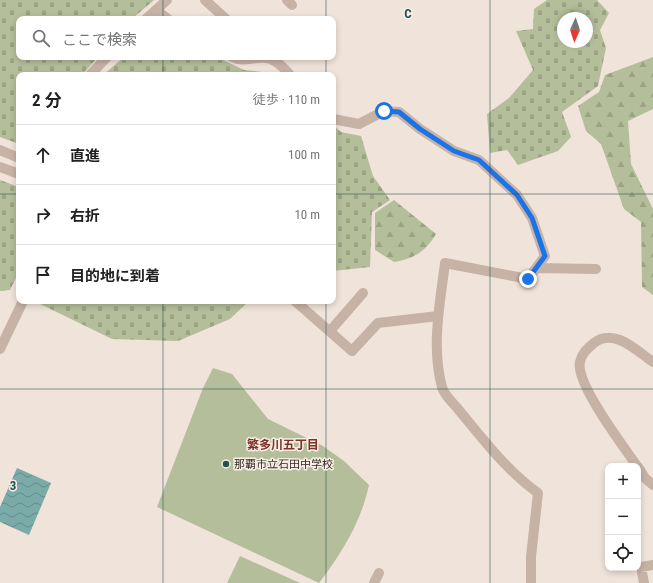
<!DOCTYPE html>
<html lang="ja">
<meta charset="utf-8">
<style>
:root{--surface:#fff;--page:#f2f2f2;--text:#222;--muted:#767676;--line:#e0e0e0}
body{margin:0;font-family:"Roboto Condensed","Noto Sans JP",sans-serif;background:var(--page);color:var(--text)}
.controls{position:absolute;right:12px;bottom:12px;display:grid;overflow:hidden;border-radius:8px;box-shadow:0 2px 6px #0003}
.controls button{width:36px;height:36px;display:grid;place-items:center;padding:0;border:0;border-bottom:1px solid var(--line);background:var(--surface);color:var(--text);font:20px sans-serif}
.compass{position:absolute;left:557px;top:12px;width:36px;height:36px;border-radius:50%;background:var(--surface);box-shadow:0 2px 6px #0003;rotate:183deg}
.stop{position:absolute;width:12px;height:12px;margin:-9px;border:3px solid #1a73e8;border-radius:50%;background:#fff}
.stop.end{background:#1a73e8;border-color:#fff;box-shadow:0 1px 4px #0008}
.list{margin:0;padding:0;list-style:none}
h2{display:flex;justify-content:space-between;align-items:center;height:52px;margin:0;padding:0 16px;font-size:17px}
h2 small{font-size:13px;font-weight:400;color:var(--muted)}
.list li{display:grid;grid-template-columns:26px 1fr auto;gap:12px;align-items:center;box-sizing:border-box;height:60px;padding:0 16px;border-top:1px solid var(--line)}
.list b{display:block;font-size:15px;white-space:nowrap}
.list em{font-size:13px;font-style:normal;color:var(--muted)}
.icon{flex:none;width:22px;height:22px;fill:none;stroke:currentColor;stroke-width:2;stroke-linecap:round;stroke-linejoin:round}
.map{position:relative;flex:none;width:653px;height:583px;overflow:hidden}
.search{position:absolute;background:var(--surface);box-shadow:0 2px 6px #0003;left:16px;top:16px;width:320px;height:44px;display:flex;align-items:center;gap:10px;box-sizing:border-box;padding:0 14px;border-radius:8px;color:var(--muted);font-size:15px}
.panel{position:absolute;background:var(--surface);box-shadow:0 2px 6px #0003;left:16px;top:72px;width:320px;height:232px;border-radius:8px}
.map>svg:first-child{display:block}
</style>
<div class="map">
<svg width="653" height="583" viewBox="0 0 653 583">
<defs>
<pattern id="forest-firs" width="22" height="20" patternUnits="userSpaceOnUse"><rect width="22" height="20" fill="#b5be9a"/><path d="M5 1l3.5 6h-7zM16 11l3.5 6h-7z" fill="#9ca385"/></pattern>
<pattern id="cemetery-stones" width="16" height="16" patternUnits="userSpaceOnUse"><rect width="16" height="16" fill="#b5be9a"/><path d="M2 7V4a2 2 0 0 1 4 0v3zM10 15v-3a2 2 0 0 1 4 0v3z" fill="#9ca385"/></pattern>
<pattern id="water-waves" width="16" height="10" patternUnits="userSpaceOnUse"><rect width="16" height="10" fill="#7aaba8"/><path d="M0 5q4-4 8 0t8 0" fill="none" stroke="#658b89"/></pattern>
</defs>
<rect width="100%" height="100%" fill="#f0e3d9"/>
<!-- forest -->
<path fill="url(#forest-firs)" d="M653,57v52l-25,12 3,43 22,45v86l-11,-8 -1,-65 -17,-13 -23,-65 -15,-13 -8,-25 21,-14 6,-17z
M394,200l42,34c-10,17 -22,25 -42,28l-19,-12v-37z"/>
<!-- cemetery -->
<path fill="url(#cemetery-stones)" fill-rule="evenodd" d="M0,0h154l-22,19h-113v38h79l-16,18h-63v69l-19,-7z
M547,0h50l12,13 -9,17 6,18 -8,38 -36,26 9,25 -13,14 -40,14 -11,-15 -17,3 -3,-39 22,-16 24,-28 -17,-39 17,-2 1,-20zM563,18h24v24h-24z
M124,57h93l27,13 18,2 4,3h-163z
M333,125l8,7 20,4 12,40 17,24 -18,12 -2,55 -37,4z
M0,180l19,7v85l-9,18 -10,1z
M34,301h215l-19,18 -52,22 -66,-2z"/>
<!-- park -->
<path fill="#b5be9a" d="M213,368l19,6 36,45 55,27 21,15 25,24c-8,37 -27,68 -50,98l-162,-76 46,-119z
M240,556l60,27h-73z"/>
<!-- water -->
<path fill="url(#water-waves)" d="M17,468l34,15 -22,52 -29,-13v-15z"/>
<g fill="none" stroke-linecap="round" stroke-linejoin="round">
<!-- minor -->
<path stroke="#c7b2a6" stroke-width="10" d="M205,0l21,19
M287,0l5,5
M156,10l12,9
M232,57c12,6 23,-1 35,1 8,1 18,11 23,17
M333,119l26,5 25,-13 15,1 21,17 34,22 25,9 38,35 15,23 13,38 -17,23 -83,-16c-5,40 -14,84 -3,124 2,8 11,16 16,22 25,30 48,61 80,84l-7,64v26
M0,150l19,8
M0,167l19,7
M536,268l60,1
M295,301l57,50 26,-28 60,-7
M330,331l33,-38
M637,466c-13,-19 -62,-83 -57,-104 2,-9 7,-13 14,-19 20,-16 43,8 59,19
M638,467l7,11 8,7
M374,583l5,-10
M644,583l-3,-16 12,-2"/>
<!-- tertiary -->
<path stroke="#c7b2a6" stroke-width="10" d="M146,19l21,-19
M90,75l17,-18
M0,349l23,-48"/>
</g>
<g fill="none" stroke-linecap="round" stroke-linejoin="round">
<!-- route -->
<path stroke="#1a73e8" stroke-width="5" d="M384,111l15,1 21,17 34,22 25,9 38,35 15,23 13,38 -17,23"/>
</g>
<!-- grid -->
<path fill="none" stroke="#1f5251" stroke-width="1" stroke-opacity="0.55" d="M163,0v19M326,0v19M490,0v583M163,57v18M326,57v18M0,194h19M333,194h320M163,301v282M326,301v282M0,389h653"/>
<!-- markers -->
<circle fill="#1f5251" stroke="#f8eee5" stroke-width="1.5" cx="226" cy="464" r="4"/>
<g text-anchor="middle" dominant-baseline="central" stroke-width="3" stroke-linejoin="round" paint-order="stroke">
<!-- poi labels -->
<g font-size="11" fill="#332927" stroke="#f8eee5" text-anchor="start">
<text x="234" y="464">那覇市立石田中学校</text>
</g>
<!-- neighbourhood labels -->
<g font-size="12" font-weight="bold" fill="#7e3124" stroke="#f8eee5">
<text x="283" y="445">繁多川五丁目</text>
</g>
</g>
<g font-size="13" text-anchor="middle" font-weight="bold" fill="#1f5251" stroke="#f8eee5" stroke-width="3" stroke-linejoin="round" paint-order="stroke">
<text x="408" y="18">C</text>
<text x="13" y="490">3</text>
</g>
</svg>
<div class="controls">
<button>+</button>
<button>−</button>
<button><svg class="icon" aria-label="locate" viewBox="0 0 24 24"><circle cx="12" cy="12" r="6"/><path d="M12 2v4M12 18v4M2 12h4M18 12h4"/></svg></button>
</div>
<svg class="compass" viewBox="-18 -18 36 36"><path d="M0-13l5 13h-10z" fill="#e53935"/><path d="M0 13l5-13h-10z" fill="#767676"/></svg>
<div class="stop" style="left:384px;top:111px"></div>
<div class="stop end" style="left:528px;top:279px"></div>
<div class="search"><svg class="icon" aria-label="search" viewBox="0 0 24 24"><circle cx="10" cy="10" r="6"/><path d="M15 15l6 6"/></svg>ここで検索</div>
<section class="panel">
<h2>2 分<small>徒歩 · 110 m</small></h2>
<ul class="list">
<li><svg class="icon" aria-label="ahead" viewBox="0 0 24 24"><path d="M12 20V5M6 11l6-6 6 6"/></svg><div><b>直進</b></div><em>100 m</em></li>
<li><svg class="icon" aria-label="right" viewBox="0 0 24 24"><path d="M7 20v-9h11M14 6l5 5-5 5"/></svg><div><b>右折</b></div><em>10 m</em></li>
<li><svg class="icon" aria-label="arrive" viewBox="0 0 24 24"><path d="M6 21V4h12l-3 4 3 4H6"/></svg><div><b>目的地に到着</b></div></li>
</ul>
</section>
</div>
